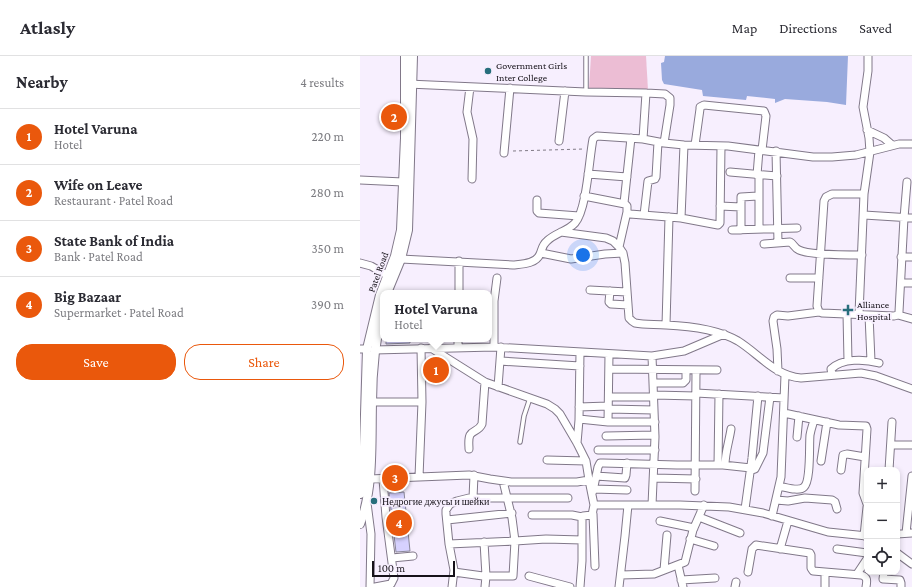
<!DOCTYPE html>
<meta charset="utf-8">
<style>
:root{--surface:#fff;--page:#f7f7f7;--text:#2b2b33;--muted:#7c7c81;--line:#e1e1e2;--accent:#ea580c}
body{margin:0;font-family:"Crimson Pro",serif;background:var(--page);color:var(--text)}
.controls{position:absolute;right:12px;bottom:12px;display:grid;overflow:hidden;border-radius:8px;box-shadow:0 2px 6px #0003}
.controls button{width:36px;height:36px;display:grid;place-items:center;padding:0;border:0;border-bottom:1px solid var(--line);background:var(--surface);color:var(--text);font:20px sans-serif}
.scale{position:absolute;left:12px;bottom:10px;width:83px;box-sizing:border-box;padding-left:4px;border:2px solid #161219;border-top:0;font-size:11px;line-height:14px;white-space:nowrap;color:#161219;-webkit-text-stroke:3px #f7effe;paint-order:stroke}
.you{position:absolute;left:223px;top:199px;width:14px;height:14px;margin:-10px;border:3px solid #fff;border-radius:50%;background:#1a73e8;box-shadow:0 0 0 6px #1a73e833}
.badge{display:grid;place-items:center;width:26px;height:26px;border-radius:50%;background:var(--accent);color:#fff;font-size:13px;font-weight:700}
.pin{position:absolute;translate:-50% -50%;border:2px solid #fff;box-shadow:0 1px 4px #0006}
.popup{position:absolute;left:20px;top:234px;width:112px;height:52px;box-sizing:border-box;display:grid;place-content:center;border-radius:8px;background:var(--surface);filter:drop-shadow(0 1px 3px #0005);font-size:13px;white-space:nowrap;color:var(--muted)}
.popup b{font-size:15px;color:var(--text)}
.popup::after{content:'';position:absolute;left:50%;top:100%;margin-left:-8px;border:8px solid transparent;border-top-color:var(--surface)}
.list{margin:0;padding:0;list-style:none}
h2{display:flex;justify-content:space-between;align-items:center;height:52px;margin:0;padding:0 16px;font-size:17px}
h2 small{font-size:13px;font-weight:400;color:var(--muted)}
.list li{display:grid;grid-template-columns:26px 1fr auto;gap:12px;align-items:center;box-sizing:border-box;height:56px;padding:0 16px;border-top:1px solid var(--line)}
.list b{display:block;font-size:15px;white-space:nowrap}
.list p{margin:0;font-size:13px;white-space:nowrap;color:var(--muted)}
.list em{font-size:13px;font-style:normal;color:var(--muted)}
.actions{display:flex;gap:8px;padding:12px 16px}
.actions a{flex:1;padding:9px 0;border:1px solid var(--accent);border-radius:16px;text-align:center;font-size:14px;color:var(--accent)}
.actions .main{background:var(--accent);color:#fff}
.icon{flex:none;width:22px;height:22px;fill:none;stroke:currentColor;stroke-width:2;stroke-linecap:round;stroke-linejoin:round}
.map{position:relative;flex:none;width:552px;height:531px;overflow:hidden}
header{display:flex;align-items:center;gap:24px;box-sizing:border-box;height:56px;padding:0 20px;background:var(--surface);border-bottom:1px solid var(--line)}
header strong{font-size:19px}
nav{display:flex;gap:22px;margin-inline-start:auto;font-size:14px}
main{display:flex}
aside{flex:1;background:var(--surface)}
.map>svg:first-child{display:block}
</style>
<header>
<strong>Atlasly</strong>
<nav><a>Map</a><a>Directions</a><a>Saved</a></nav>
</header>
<main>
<aside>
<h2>Nearby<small>4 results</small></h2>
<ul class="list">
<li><span class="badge">1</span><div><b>Hotel Varuna</b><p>Hotel</p></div><em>220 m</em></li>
<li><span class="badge">2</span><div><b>Wife on Leave</b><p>Restaurant · Patel Road</p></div><em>280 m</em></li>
<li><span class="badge">3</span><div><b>State Bank of India</b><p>Bank · Patel Road</p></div><em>350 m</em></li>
<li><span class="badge">4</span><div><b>Big Bazaar</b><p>Supermarket · Patel Road</p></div><em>390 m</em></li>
</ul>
<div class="actions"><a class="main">Save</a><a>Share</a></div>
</aside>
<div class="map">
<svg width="552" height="531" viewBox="0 0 552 531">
<rect width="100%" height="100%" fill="#f7effe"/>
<!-- green -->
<path fill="#ecbdd4" d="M231,0h55l2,34 -59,-2z"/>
<!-- water -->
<path fill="#9ad" d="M305,0h183l-2,49 -19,-3 -42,-3 -10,4v-4l-28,-3 -1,4 -43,-4 -1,-6 -38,-6 -2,-4 -1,-17 3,-1z"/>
<!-- building -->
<path fill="#d6d1fe" stroke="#8a889a" d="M26,283h24v4l-24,1z
M44,436l6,59 -14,1 -7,-59z"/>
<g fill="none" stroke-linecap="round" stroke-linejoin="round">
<!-- service casing -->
<g stroke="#817889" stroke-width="5.5">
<path id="service" d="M226,0v36
M160,386l4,-26 6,-18"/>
</g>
<!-- minor casing -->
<g stroke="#817889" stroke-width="9">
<path id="minor" d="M48,28l178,8 60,1 19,1 5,4v7l-6,38
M110,31l-3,25 6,27 -1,40
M507,74l17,8 8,7
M283,83l3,-46
M199,85l6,-50
M335,89l5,-36v-2l4,-2 60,6 2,5 -4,34
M416,95l2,92
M144,97l6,-65
M370,116l47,4
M228,118l39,3
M397,119l2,-25
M0,124l43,2
M504,138h-32l-6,3 -2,4 -7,105 2,6 3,1 72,3 4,-1 1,-3 5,-94 3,-36
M224,140l41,8 2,2v6l3,2 51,4 37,7 2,-2 1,-77
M177,144v11l2,2 40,3
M264,147l7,-65
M360,150l21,1
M284,159l4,-34 7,-2 1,-2 2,-35
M504,159l48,3
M321,162l3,-73
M399,173v-54
M372,174l65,-2
M381,174v-33l17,-1
M201,176l45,6 7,3 6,6 4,6 2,10 4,55 3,3 3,2c10,2 21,1 31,2 24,1 51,4 72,16 21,13 37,35 63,37l60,-5 15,3 36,13
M404,188l26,-2c4,2 4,6 9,8 9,5 50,5 63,5
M259,191l8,-35
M181,197l30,6 34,-5 18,-1
M37,201l4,2 112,6c9,-1 23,-1 27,-11 2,-4 2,-9 7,-13 8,-8 21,-10 28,-18 12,-14 14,-64 18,-84l4,-3 46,3 21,4 20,2 44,1 85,11h19l24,-2 43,-11h13
M541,201h11
M0,207l11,3 21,12
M430,222h29
M541,227h11
M230,234l37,2
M250,235l-1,11 2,2 17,1
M99,237v-32
M487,258l1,47
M499,258l5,-120 6,-42 -1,-14 -6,-31 5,-36v-15
M509,259l2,46
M538,259l14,4
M306,269l3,-108
M98,291v-8
M134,291v-46l3,-23
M71,292l54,34 62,22 8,5 5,5 17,29 9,18 3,19
M0,293h7
M14,294l120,-3 158,9 32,-5 40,-17
M292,300l3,81 -3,68
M140,305l80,5
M249,313l108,1
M418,315l-1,-22 -4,-28 1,-4 3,-2 11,1 31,-4
M472,319l-1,-6c11,-11 34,-10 48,-6
M293,327h30l3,-3v-9
M138,331l3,-40
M336,337l88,5
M294,339l42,1
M249,341h45
M12,346h50
M219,351l29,-1
M248,353l46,1
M424,357l55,12 27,1 1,3 -4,64 4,11
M219,363l29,3h47
M248,366l1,-68
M246,380l49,-1
M437,381l2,-21
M217,387l2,-23 1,-68
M531,389h21
M109,393c0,-4 -1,-10 1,-14 3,-5 9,-4 12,-11l3,-42
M238,394h57
M187,404l39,1
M461,405l6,-39
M358,409l1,-71
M365,409c0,-12 4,-23 6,-36
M392,414l3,-1 8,-16 7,-56
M481,414l2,-15 4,-1 18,3
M529,414l3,-48
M236,420l29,2 1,-3 1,-12
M59,421l3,-75 -1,-54
M294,422l42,1
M9,423l100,-4 21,4 21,3h66l12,-2 5,25h86l49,2 34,6 65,19 39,4
M419,430c6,1 20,6 25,1 7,-6 5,-42 6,-52 1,-6 3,-11 4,-15
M233,433l34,1
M233,435l5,-24 2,-4h3l74,2h46l28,3
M335,435l1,-120
M113,442l1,-23
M416,444l12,1 17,-3 27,2 3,2 2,7
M7,447l4,31 -1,53
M385,453l7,-51 6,-62
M233,458l2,52
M172,459h40l10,2
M412,460l9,-39 4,-102
M339,461l41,16
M87,464l65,-7
M300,465l34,7
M546,477l6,-57
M537,478l15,-1
M504,480l3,-29
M330,483l24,7
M155,485l31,-2 36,1
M124,486l2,34 -1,11
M89,488l66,-3
M420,493l8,-28
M477,493l30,4
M537,497l15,11
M32,502l21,-2
M318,509l5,22
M304,514l3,-35
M94,516l29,4h30l2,-35 -3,-23 -9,-37
M388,516l4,-23 4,-4 54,8 1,2v13l2,3 48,4c7,2 6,6 5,12
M524,516l-1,7 17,1 1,3v4
M497,518l10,-15
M261,519l33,-1 31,-12 8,-32 11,-25
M169,520l41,11
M321,524l34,-2
M15,531l16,-3 3,-6 -8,-61 -3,-38
M92,531l2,-17 -5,-26 -3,-30v-4l4,-6 7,-3 12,-3h99
M220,531l2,-26v-43l1,-2 9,-1 2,-10
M259,531l6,-51 3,-31
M375,531l1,-5
M465,531v-15"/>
</g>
<!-- tertiary casing -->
<g stroke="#817889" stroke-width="10">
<path id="tertiary" d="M27,237l14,-34 7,-29 5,-174
M0,438l3,-15 4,-130 13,-54 15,-39 6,-26 4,-92v-82
M0,468c14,-36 11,-83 12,-121 0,-32 3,-63 11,-94"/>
</g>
<!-- path -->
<path stroke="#817b86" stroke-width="1" stroke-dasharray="3 3" stroke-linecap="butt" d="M153,95l71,-2"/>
<!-- service -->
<use href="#service" stroke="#fff" stroke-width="3.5"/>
<!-- minor -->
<use href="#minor" stroke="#fff" stroke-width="7"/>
<!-- tertiary -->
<use href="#tertiary" stroke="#fff" stroke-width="8"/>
</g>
<!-- markers -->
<g fill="#276e7c" stroke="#f7effe" stroke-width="1.5">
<circle cx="128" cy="15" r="4"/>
<path d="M486 248h4v4h4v4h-4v4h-4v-4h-4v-4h4z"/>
<circle cx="14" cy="445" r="4"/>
</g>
<g text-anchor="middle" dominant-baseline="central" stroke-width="3.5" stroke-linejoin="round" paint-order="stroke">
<!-- poi labels -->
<g font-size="10" fill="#161219" stroke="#f7effe" text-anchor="start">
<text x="136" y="9">Government Girls<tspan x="136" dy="12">Inter College</tspan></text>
<text x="497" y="248">Alliance<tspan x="497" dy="12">Hospital</tspan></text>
<text x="22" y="445">Недрогие джусы и шейки</text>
</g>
<!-- street labels -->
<g font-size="10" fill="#161219" stroke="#f7effe">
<text transform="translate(18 216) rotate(-70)">Patel Road</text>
</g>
</g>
</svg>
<div class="controls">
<button>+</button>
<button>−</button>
<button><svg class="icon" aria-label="locate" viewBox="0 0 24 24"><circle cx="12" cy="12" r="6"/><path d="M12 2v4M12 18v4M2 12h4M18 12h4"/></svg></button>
</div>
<div class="scale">100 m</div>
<div class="you"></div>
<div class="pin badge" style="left:76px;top:314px">1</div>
<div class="popup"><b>Hotel Varuna</b>Hotel</div>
<div class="pin badge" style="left:34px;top:61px">2</div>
<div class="pin badge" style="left:35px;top:422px">3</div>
<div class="pin badge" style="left:39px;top:467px">4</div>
</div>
</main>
